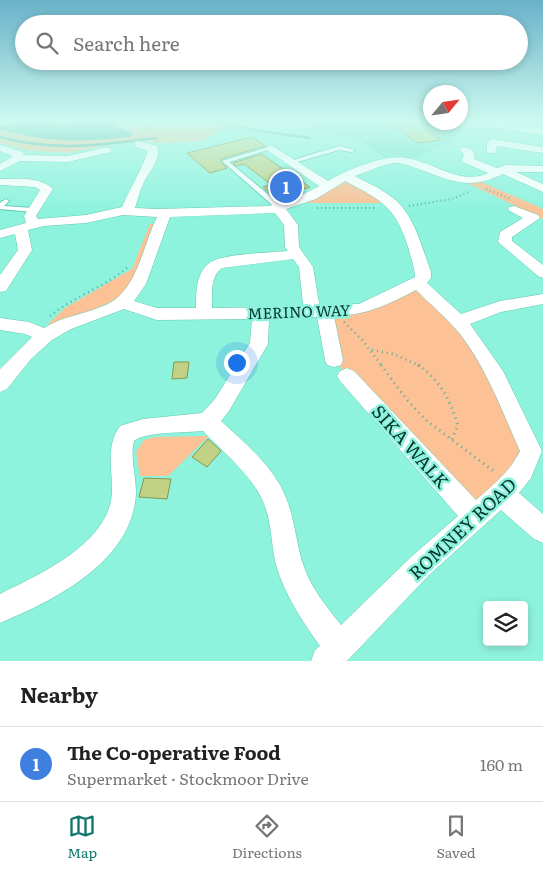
<!DOCTYPE html>
<meta charset="utf-8">
<style>
:root{--surface:#fff;--page:#f2f2f2;--text:#222;--muted:#767676;--line:#e0e0e0;--accent:#0f766e}
body{margin:0;font-family:Literata,serif;background:var(--page);color:var(--text)}
.controls{position:absolute;right:15px;bottom:15px;display:grid;overflow:hidden;border-radius:5px;box-shadow:0 2px 8px #0003}
.controls button{width:45px;height:45px;display:grid;place-items:center;padding:0;border:0;border-bottom:1px solid var(--line);background:var(--surface);color:var(--text);font:25px sans-serif}
.compass{position:absolute;left:423px;top:85px;width:45px;height:45px;border-radius:50%;background:var(--surface);box-shadow:0 2px 8px #0003;rotate:61deg}
.you{position:absolute;left:236px;top:362px;width:18px;height:18px;margin:-12px;border:4px solid #fff;border-radius:50%;background:#1a73e8;box-shadow:0 0 0 8px #1a73e833}
.badge{display:grid;place-items:center;width:32px;height:32px;border-radius:50%;background:var(--accent);color:#fff;font-size:16px;font-weight:700}
.pin{position:absolute;translate:-50% -50%;border:2px solid #fff;box-shadow:0 1px 5px #0006}
.list{margin:0;padding:0;list-style:none}
h2{display:flex;justify-content:space-between;align-items:center;height:65px;margin:0;padding:0 20px;font-size:21px}
h2 small{font-size:16px;font-weight:400;color:var(--muted)}
.list li{display:grid;grid-template-columns:32px 1fr auto;gap:15px;align-items:center;box-sizing:border-box;height:75px;padding:0 20px;border-top:1px solid var(--line)}
.list b{display:block;font-size:19px;white-space:nowrap}
.list p{margin:0;font-size:16px;white-space:nowrap;color:var(--muted)}
.list em{font-size:16px;font-style:normal;color:var(--muted)}
.icon{flex:none;width:28px;height:28px;fill:none;stroke:currentColor;stroke-width:2;stroke-linecap:round;stroke-linejoin:round}
.map{position:relative;flex:none;width:543px;height:661px;overflow:hidden}
.search{position:absolute;background:var(--surface);box-shadow:0 2px 8px #0003;left:15px;right:15px;top:15px;height:55px;display:flex;align-items:center;gap:12px;box-sizing:border-box;padding:0 18px;border-radius:28px;color:var(--muted);font-size:19px}
.sheet{height:140px;background:var(--surface)}
nav{display:flex;justify-content:space-around;align-items:center;box-sizing:border-box;height:70px;border-top:1px solid var(--line);background:var(--surface);font-size:14px;color:var(--muted)}
nav a{display:grid;justify-items:center;gap:2px}
nav .on{color:var(--accent)}
.map>svg:first-child{display:block}
</style>
<div class="map">
<svg width="543" height="661" viewBox="0 0 543 661">
<rect width="100%" height="100%" fill="#8ef3dd"/>
<!-- built -->
<path fill="#77e7d0" d="M299,120h131v2h30l1,-2h2l-5,20 -47,19 -25,-1 -27,-18 -30,-5z"/>
<!-- green -->
<path fill="#fcc195" d="M0,120h270l-54,11 -5,5 -10,5 -39,2 -18,-2 -41,5 -36,7 -41,-3 -26,-7z
M461,180h16l66,29v10z
M345,182h3l38,21h-79z
M150,224h5l-26,65 -12,10 -20,9 -40,16h-9l17,-16 67,-39z
M418,283l41,39 72,129 -57,65 -140,-156 -9,-48h18z
M209,436l-41,40h-28l-4,-24 8,-12 10,-3z"/>
<!-- water -->
<path fill="#4cac99" d="M88,120h26v5l19,8 -3,4c-48,5 -83,6 -130,-8v-3l32,-5 30,3z"/>
<g fill="none" stroke-linecap="round" stroke-linejoin="round">
<!-- stream -->
<path stroke="#4cac99" stroke-width="2.5" d="M210,120l49,11 51,7
M0,137c52,15 103,8 156,1"/>
</g>
<!-- building -->
<path fill="#c1d185" stroke="#88974c" d="M387,120h25l29,20 -24,3z
M252,137l13,9 -44,13v3l6,6 -17,5 -23,-20z
M262,154l22,16 26,17 -35,10 -12,-10 9,-2 -28,-21 -8,2 -3,-3z
M174,362h15l-2,16 -15,1z
M208,439l13,12 -14,16 -15,-10z
M144,478l27,1 -4,20 -28,-2z"/>
<g fill="none" stroke-linecap="round" stroke-linejoin="round">
<!-- lane casing -->
<g stroke="#61c8b3" stroke-width="2">
<path id="lane" d="M339,146l16,4 -3,2 -13,-2 -49,14 -3,-2z
M269,147l5,1 -45,14 46,38 6,8 -3,2 -56,-49z
M6,199l3,2 -5,5 29,2 3,2 -3,2 -33,-3v-6z"/>
</g>
<!-- street casing -->
<g stroke="#61c8b3" stroke-width="1">
<path id="street" d="M464,120h20l59,9v6l-74,-12z
M492,139l51,8v6l-46,-7 -2,7h-8v-11z
M139,141l18,5c5,12 -8,26 -13,36 -4,8 -6,17 -9,26l23,1 111,-3 25,-7 25,-13 -52,-36 -1,-2 5,-3 57,36c19,-11 56,-27 79,-23 27,4 53,28 81,15l-25,-11 -1,-2 2,-6 -5,-4 5,-3 9,3 2,7 -1,2 23,9 9,-3 37,1v6h-27l27,12v8l-40,-18c-32,16 -50,8 -82,-4 -8,-3 -16,-7 -26,-7 -13,1 -28,9 -40,13 11,6 23,11 34,19 25,17 32,50 42,77v6l-4,5 34,31 39,-13 43,-7v10l-42,8 -31,12 33,47 39,80 -11,27 -12,15 24,21v29l-9,-4 -33,-29 -72,65 -82,86h-36l4,-11 5,-4c-18,-25 -35,-51 -44,-81 -5,-20 -4,-42 -12,-61 -11,-28 -40,-51 -61,-73 -17,2 -57,0 -69,10 -5,21 5,41 1,62 -10,62 -82,98 -135,120v-29c40,-20 113,-52 112,-105 0,-22 -6,-44 8,-63l23,-7 59,-6 13,-14 35,-56 2,-24 -95,1 -33,-11 -53,20 -19,11 -21,19 -24,30 -7,3v-23l32,-32 -7,-3 -25,-4v-12l29,4 15,6c19,-12 42,-14 62,-23 32,-15 36,-58 51,-88l-34,-2 -37,8 -42,3 -16,4 4,20 -26,41 -6,1v-17l18,-25 -3,-16 -15,4v-8l26,-7 -2,-7 16,-26 -5,-3 -35,-2v-6c16,0 41,-3 53,10l-17,27 2,3 48,-4 36,-8c8,-19 19,-36 26,-56l-13,-5v-4zM345,181c38,20 51,26 64,69 2,9 6,18 6,27l-56,27 -38,1 -2,-2 -6,-36 -14,-20 -1,-22 -12,-16 30,-10zM275,213l9,12 1,22 3,4c-18,2 -68,2 -80,13 -12,10 -12,30 -12,44h-39l-23,-7 12,-17 24,-67zM293,259l6,8 4,37 2,3 -93,1c0,-13 -2,-32 10,-40zM416,290c15,15 31,28 44,44 27,35 42,77 60,117 -10,21 -27,34 -44,49l-122,-129 -7,-3 -7,3 -3,5 3,5 118,135 -47,41 -70,68c-14,-18 -30,-37 -37,-58 -9,-26 -9,-53 -22,-78 -14,-27 -39,-48 -61,-68l8,-10 39,-67 1,-25 48,-2 8,43 2,5 7,2 7,-2 2,-5 -9,-44c31,0 55,-12 82,-26z
M0,145l23,7 1,3 44,1 39,-9 5,3 -1,2 -43,10 -48,-1 -20,10v-7l13,-8 -13,-5z
M514,206l24,9 2,3 -28,19v4l31,24v13l-5,-2 -40,-34 2,-10 23,-14 -15,-8 1,-3z"/>
</g>
<!-- path-far3 -->
<path stroke="#5bac9c" stroke-width="1" stroke-dasharray="0.5 2.5" stroke-linecap="butt" d="M134,120l12,8 7,1
M246,120v11l18,3
M281,120l29,12 28,7
M364,125l50,26
M170,141l31,-2 16,-10 -4,-3 -31,-6
M356,142l23,3
M166,147h3l1,-9 -18,-6 7,-8 12,-4
M378,152l-24,-18 8,-8 19,-6"/>
<!-- path-far2 -->
<path stroke="#5bac9c" stroke-width="2" stroke-dasharray="1 3" stroke-linecap="butt" d="M486,189l25,10
M409,206l43,-7 19,-8
M317,208h59"/>
<!-- path-far1 -->
<path stroke="#5bac9c" stroke-width="2.5" stroke-dasharray="1 4" stroke-linecap="butt" d="M50,316c24,-20 56,-29 79,-50
M344,322l19,19 19,25
M372,350l22,4 26,12"/>
<!-- path -->
<path stroke="#5bac9c" stroke-width="3" stroke-dasharray="1 4.5" stroke-linecap="butt" d="M381,365l26,35 20,21 69,52
M418,365c23,16 32,35 40,61l-7,14"/>
<!-- lane -->
<use href="#lane" fill="#fff" fill-rule="evenodd"/>
<!-- street -->
<use href="#street" fill="#fff" fill-rule="evenodd"/>
</g>
<!-- sky -->
<linearGradient id="sky" x2="0" y2="1"><stop stop-color="#69b1c8"/><stop offset="0.57" stop-color="#ccfaf0"/><stop offset="1" stop-color="#ccfaf0" stop-opacity="0"/></linearGradient>
<rect width="543" height="212" fill="url(#sky)"/>
<g text-anchor="middle" dominant-baseline="central" stroke-width="5" stroke-linejoin="round" paint-order="stroke">
<!-- street labels -->
<g font-size="15" fill="#05342c" stroke="#8ef3dd">
<text transform="translate(299 311) rotate(-2)">MERINO WAY</text>
</g>
<!-- near-street labels -->
<g font-size="18" fill="#05342c" stroke="#8ef3dd">
<text transform="translate(411 446) rotate(48)">SIKA WALK</text>
<text transform="translate(462 528) rotate(-43)">ROMNEY ROAD</text>
</g>
</g>
</svg>
<div class="controls">
<button><svg class="icon" aria-label="layers" viewBox="0 0 24 24"><path d="M12 4l9 5-9 5-9-5zM3 14l9 5 9-5"/></svg></button>
</div>
<svg class="compass" viewBox="-18 -18 36 36"><path d="M0-13l5 13h-10z" fill="#e53935"/><path d="M0 13l5-13h-10z" fill="#767676"/></svg>
<div class="you"></div>
<div class="pin badge" style="left:286px;top:187px;background:#3f7fe0">1</div>
<div class="search"><svg class="icon" aria-label="search" viewBox="0 0 24 24"><circle cx="10" cy="10" r="6"/><path d="M15 15l6 6"/></svg>Search here</div>
</div>
<section class="sheet">
<h2>Nearby<small></small></h2>
<ul class="list">
<li><span class="badge" style="background:#3f7fe0">1</span><div><b>The Co-operative Food</b><p>Supermarket · Stockmoor Drive</p></div><em>160 m</em></li>
</ul>
</section>
<nav>
<a class="on"><svg class="icon" aria-label="map" viewBox="0 0 24 24"><path d="M3 6l6-2 6 2 6-2v14l-6 2-6-2-6 2zM9 4v14M15 6v14"/></svg>Map</a>
<a><svg class="icon" aria-label="directions" viewBox="0 0 24 24"><path d="M12 3l9 9-9 9-9-9zM9 14v-3h6M13 9l2 2-2 2"/></svg>Directions</a>
<a><svg class="icon" aria-label="saved" viewBox="0 0 24 24"><path d="M7 4h10v16l-5-4-5 4z"/></svg>Saved</a>
</nav>
